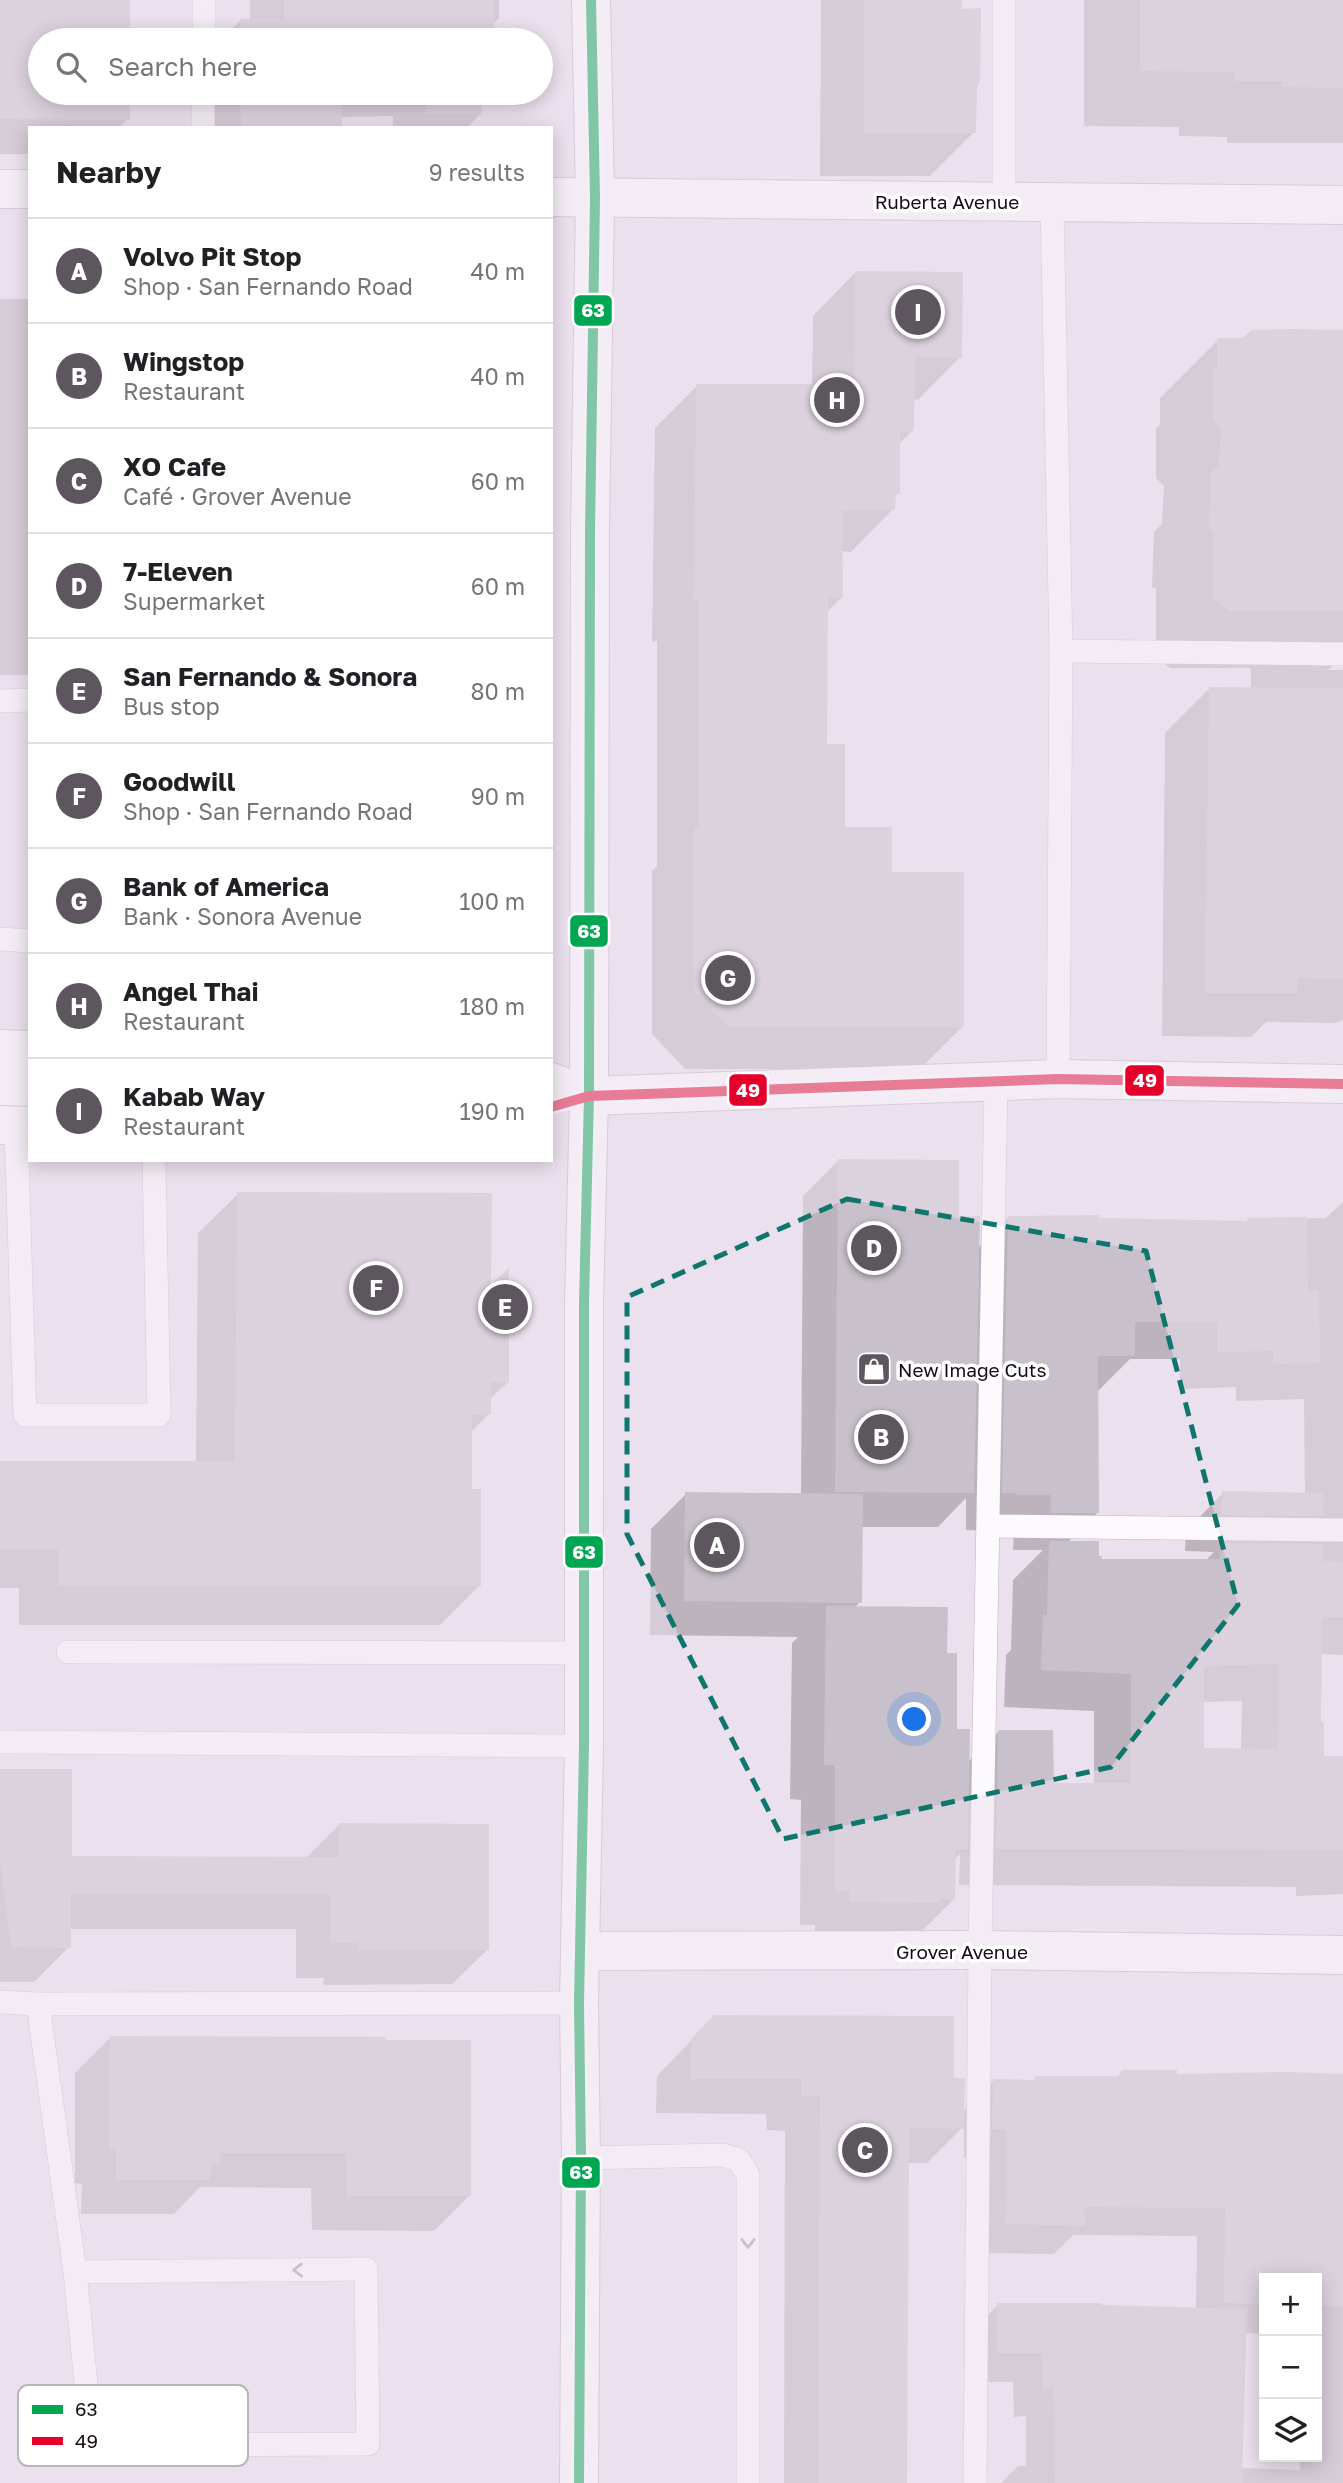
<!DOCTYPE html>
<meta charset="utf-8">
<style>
:root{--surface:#fff;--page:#f6f6f6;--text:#202124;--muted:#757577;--line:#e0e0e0;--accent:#5e565f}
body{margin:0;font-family:"Golos Text",sans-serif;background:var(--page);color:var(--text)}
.controls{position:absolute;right:21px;bottom:21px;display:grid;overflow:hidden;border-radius:0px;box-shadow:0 4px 18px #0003}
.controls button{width:63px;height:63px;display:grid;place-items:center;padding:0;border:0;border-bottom:2px solid var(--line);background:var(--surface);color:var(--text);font:35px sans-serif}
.you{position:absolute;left:915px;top:1720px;width:24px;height:24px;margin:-18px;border:5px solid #fff;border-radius:50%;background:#1a73e8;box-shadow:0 0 0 10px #1a73e833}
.badge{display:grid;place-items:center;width:46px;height:46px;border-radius:50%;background:var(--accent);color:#fff;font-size:23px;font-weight:700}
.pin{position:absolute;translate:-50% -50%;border:4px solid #fff;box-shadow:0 2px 7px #0006}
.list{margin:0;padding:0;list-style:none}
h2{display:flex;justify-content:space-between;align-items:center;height:91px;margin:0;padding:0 28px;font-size:30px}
h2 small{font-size:23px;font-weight:400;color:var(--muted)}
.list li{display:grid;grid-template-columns:46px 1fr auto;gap:21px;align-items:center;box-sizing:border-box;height:105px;padding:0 28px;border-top:2px solid var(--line)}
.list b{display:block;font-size:26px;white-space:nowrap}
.list p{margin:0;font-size:23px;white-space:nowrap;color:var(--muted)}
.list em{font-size:23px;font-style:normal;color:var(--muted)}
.icon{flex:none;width:38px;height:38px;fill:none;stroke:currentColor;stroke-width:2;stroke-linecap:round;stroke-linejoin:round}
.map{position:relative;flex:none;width:1343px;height:2483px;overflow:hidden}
.search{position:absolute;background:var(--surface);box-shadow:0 4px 18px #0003;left:28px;top:28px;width:525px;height:77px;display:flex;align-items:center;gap:18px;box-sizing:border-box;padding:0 24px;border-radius:38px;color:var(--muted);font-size:26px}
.panel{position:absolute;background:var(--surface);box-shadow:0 4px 18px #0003;left:28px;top:126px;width:525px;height:1036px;border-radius:0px}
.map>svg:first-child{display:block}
</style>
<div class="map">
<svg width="1343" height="2483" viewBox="0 0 1343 2483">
<rect width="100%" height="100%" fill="#ebe0ed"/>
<!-- shadow -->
<path fill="#0003" fill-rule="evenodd" d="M0,0h129v40h-89v53h88v26l-9,9h-89v26h-30z
M250,0h249v18l-7,7 1,15h-272l19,-19h10z
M821,0h139l15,87 -1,45 -44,44h-110z
M1084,0h259v143h-116v-6l-48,-1v-9l-95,-1z
M205,93h278l-3,3v18l-13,14h-74v-12l-53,1v11h-134z
M855,273l105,84 -42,43 -5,-1 -1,32 -14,14v48l-4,5 -1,11 -42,43 -10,-1 1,46 -16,16v133l17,83 48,44 71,154 -42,42h-235l-33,-35v-163l5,-5v-225l-5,1 3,-214 42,-42h115l1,-70z
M0,299h30v376h-30z
M1343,331v326l-15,13h15v350l-8,3 -69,-1 -15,15 -89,-1 3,-303 45,-45 41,1v-21h-81l-14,-13v-67l-4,-1 2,-55 8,-8 2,-38 -8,-8v-50l4,-3v-27l58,-58z
M838,1161l119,57 20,31 31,-31 238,5 2,-3 78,-2 17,-16v453l-23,-1 -1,69 3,35h21v136l-47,2v-9l-337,-2 1,-31 -6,6v39l-35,35 -104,3v-12h-15l1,-125 -11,-1 2,-156 6,-6 -148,-2 1,-106 35,-35 115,1 2,-299zM1130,1359h50v30l56,-2v14l68,-2 1,95 -82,-1 -37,38 -1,20 29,1 -9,9h-105l-2,-4 -31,-14 30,-30v-121zM966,1498v32l48,2 -1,18h30l-30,30 -2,70 -5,5 -2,52 90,4v74h-41l-54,-54 -31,31 -13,-31 -9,-77 -92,-46 6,-6 1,-75h77zM1242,1701l-1,49h-39v-48z
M238,1194l252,93 18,95 -19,18v14l-19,19 1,57 9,95 -40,40h-421v-37h-19v-125h196l2,-230z
M0,1771l71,87h235l33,-33 149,124 -36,35 -129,1 1,-7h-28v-49h-227v18l-35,35h-34z
M714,2017l238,63 11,32 30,-31 39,1 4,-4 81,-1 5,-5 53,4 168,-1v408h-342l17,-17h8v-50l-12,1 -1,-35h-44v-48l29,-29 198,4 1,-73 -124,-1 -19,19 -77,-1 1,-95h-14v-32l-37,37h-20l-2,320h-121l1,-352 -18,-1 -1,-16 -110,-1 1,-37zM1264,2278h53v179h-17v13l-59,-2 3,-135 20,1z
M110,2038l359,158 -35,35 -122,-1 -1,-42 -111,-1 -26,27h-93l1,-30 -7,-1v-110z"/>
<!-- building -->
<path fill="#c8c1cb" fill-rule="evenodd" d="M0,0h130v40h-90v53h90v27l-130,-1z
M284,0h210v40h-254v-21h44z
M864,0h98v9l19,-1 -1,73 -3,6 -1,46h-112z
M1140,0h203v88l-61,-1v-6h-48v-9l-94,-1z
M240,93h102v35h-101z
M427,93h55v22l-56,-1z
M855,271l108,1 -1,86 -47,-1 -1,74 -14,1v62h-4l-1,16h-53l1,88 -15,-1 -1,147h18v83h47v45h72v155h-236l-34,-36v-164h5v-227h-5l2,-216h158z
M1295,329l48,1v281h-115l-15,-14v-67h-4l2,-58 8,-7 2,-37 -8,-8v-51h4v-31h25l10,-8z
M1209,687l134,1v291l-46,-1v15h-92z
M838,1159l121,1v56h21l-6,277 -139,-1z
M237,1192l255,1 -1,91 18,-16v115l-18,-1v33h-19v74h9v97h-423v-37h-58v-88h235z
M1099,1215v3l149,3 -1,-3 60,-1 1,73h11l1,73 -47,1v-13l-56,1v-30h-82v34h-37l1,157h-49l1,-18h-34v-2h-15l6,-277z
M1222,1491l102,2 -1,23 -101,-1z
M685,1492l178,2 -1,109 -178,-2z
M1049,1541h50v15h3v3h118l1,-16 101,1v17l21,1v55h-21l-1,104 3,1v34h19v94l-347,-1 2,-119h55l1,53h77v-109l-90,-4 2,-55h4zM1279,1664l-1,85 -74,-1v-82z
M826,1606l122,1 -1,46h10v76h13l-2,120h-12l-1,51 -15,-1v4l-91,-1v-11h-14v-126h-11z
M0,1769h72v87l266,1 1,-34 150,1v126h-132l1,-7h-28v-49h-259v54l-60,-1 -11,-86z
M714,2015l240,1v62h11l-1,51 -55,-1 -2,355h-89l2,-387h-19v-17h-110v-40z
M110,2036l276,1v3h85v156h-125v-43h-126v11l-10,1v15h-94v-31h-7z
M1121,2070h56v4l108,-2 58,2v233l-26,-1v-28h-53v26l-40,-1 1,-95 -141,-1 1,19 -79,-2 1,-95h-15l1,-50 42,1 1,-4h85z
M997,2303h105v2l145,4 -5,174h-187l-1,-95h-12v-35h-45z"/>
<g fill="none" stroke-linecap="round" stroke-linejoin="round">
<!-- service casing -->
<g stroke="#bdb5bf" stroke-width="24">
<path id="service" d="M204,40v-40
M203,128v-35
M1004,202v-202
M1052,202l9,449 -3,428
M1061,651l282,3
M0,701l30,-1
M0,939l30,2
M16,1126l9,289h134l-5,-255
M988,1526l355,4
M68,1652l515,1
M0,1742l584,4
M0,2002l38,2 541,-1
M38,2004l37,268 17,173 276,-1 -2,-175 -291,3
M581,2158l142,-3 16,5 9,15v308
M975,2483l5,-533 16,-869"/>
</g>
<!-- minor casing -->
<g stroke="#bdb5bf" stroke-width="40">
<path id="minor" d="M0,189h30
M551,197l792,8
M581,1951l399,-1 363,5"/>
</g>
<!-- tertiary casing -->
<g stroke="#bdb5bf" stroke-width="40">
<path id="tertiary" d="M589,1096l469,-17 285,5"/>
</g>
<!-- secondary casing -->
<g stroke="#bdb5bf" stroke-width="40">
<path id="secondary" d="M0,1049l30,1
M551,1082l38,14
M0,1086l30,1
M0,1125l30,1"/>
</g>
<!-- primary casing -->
<g stroke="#bdb5bf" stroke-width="40">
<path id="primary" d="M579,2483l2,-325 -2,-155 5,-257v-443l5,-207 1,-564 5,-335 -4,-197"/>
</g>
<!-- service -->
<use href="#service" stroke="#fcfafc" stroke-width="23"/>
<!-- minor -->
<use href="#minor" stroke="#fcfafc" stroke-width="38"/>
<!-- tertiary -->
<use href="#tertiary" stroke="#fcfafc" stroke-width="38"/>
<!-- secondary -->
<use href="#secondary" stroke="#fcfafc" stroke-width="38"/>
<!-- primary -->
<use href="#primary" stroke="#fcfafc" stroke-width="38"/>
<!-- bus-1 casing -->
<g stroke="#fff" stroke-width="16">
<path id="bus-1" d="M579,2483l2,-325 -2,-155 5,-257v-443l5,-207 1,-564 5,-335 -4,-197"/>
</g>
<!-- bus-2 casing -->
<g stroke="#fff" stroke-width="16">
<path id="bus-2" d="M551,1107l38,-11 469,-17 285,5"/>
</g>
<!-- bus-1 -->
<use href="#bus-1" stroke="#00a651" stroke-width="10"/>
<!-- bus-2 -->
<use href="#bus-2" stroke="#e4002b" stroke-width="10"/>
</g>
<!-- one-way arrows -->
<defs><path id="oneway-chevron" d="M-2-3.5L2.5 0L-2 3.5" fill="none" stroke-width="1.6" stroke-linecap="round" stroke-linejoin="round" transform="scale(1.75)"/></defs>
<g stroke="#9e9a9f">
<use href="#oneway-chevron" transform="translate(748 2243) rotate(90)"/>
<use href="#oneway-chevron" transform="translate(298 2270) rotate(179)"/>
</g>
<!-- marked area -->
<path d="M0 0H1343V2483H0ZM847,1199l299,52 92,354 -127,162 -328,72 -156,-305v-237z" fill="#ebe0ed" fill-opacity=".55" fill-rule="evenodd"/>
<path fill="none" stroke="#0f766e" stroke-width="5" stroke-dasharray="14 9" stroke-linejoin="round" d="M847,1199l299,52 92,354 -127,162 -328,72 -156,-305v-237z"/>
<!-- icons -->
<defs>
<g id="shop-square" transform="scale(1.75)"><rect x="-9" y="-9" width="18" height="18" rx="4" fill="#5e565f" stroke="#fff"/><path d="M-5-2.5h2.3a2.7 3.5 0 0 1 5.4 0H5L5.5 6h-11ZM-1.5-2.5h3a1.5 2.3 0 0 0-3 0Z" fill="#fff"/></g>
</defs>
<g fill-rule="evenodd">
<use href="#shop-square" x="874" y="1369"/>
</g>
<g text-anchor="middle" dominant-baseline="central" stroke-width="7" stroke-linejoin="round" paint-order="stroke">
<!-- street labels -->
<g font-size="19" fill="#120b13" stroke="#fff">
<text x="947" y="201">Ruberta Avenue</text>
<text x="962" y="1951">Grover Avenue</text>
</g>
<!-- poi labels -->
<g font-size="19" fill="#120b13" stroke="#fff" text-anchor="start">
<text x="898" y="1369">New Image Cuts</text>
</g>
</g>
<!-- legend -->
<rect x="18" y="2385" width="230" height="81" rx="10" fill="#fff" stroke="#b8b6b8" stroke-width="2"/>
<rect x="32" y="2405" width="31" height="9" fill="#00a651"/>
<rect x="32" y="2437" width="31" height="8" fill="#e4002b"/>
<g font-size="19" fill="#120b13">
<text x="75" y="2416">63</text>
<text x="75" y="2448">49</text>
</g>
<g stroke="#fff" stroke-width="2.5">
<rect x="573" y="294" width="40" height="33" rx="7" fill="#00a651"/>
<rect x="569" y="914" width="40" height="34" rx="7" fill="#00a651"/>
<rect x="1124" y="1064" width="41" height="33" rx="7" fill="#e4002b"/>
<rect x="728" y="1073" width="40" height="34" rx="7" fill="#e4002b"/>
<rect x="564" y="1535" width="40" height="34" rx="7" fill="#00a651"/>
<rect x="561" y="2156" width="40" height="33" rx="7" fill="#00a651"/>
</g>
<g font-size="19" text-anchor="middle" font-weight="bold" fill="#fff">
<text x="593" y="317">63</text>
<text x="589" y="938">63</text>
<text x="1145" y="1087">49</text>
<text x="748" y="1097">49</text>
<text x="584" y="1559">63</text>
<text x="581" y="2179">63</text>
</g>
</svg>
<div class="controls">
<button>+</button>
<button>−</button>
<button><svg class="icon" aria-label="layers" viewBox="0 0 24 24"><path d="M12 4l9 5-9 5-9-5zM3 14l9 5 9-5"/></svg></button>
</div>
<div class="you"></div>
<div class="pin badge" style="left:717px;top:1545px">A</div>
<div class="pin badge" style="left:881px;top:1437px">B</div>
<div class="pin badge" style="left:865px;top:2150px">C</div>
<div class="pin badge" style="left:874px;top:1248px">D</div>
<div class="pin badge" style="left:505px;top:1307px">E</div>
<div class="pin badge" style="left:376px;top:1288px">F</div>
<div class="pin badge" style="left:728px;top:978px">G</div>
<div class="pin badge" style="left:837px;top:400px">H</div>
<div class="pin badge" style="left:918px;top:312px">I</div>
<div class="search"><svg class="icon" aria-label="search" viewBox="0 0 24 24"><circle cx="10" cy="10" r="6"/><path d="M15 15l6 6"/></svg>Search here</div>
<section class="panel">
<h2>Nearby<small>9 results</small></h2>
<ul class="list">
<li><span class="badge">A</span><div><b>Volvo Pit Stop</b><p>Shop · San Fernando Road</p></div><em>40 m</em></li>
<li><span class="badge">B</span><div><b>Wingstop</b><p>Restaurant</p></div><em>40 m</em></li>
<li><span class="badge">C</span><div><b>XO Cafe</b><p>Café · Grover Avenue</p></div><em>60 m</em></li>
<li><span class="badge">D</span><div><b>7-Eleven</b><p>Supermarket</p></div><em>60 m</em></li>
<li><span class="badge">E</span><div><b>San Fernando &amp; Sonora</b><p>Bus stop</p></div><em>80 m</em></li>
<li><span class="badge">F</span><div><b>Goodwill</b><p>Shop · San Fernando Road</p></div><em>90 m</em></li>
<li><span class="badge">G</span><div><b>Bank of America</b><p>Bank · Sonora Avenue</p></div><em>100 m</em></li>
<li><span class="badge">H</span><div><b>Angel Thai</b><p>Restaurant</p></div><em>180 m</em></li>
<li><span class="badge">I</span><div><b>Kabab Way</b><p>Restaurant</p></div><em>190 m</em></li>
</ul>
</section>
</div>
